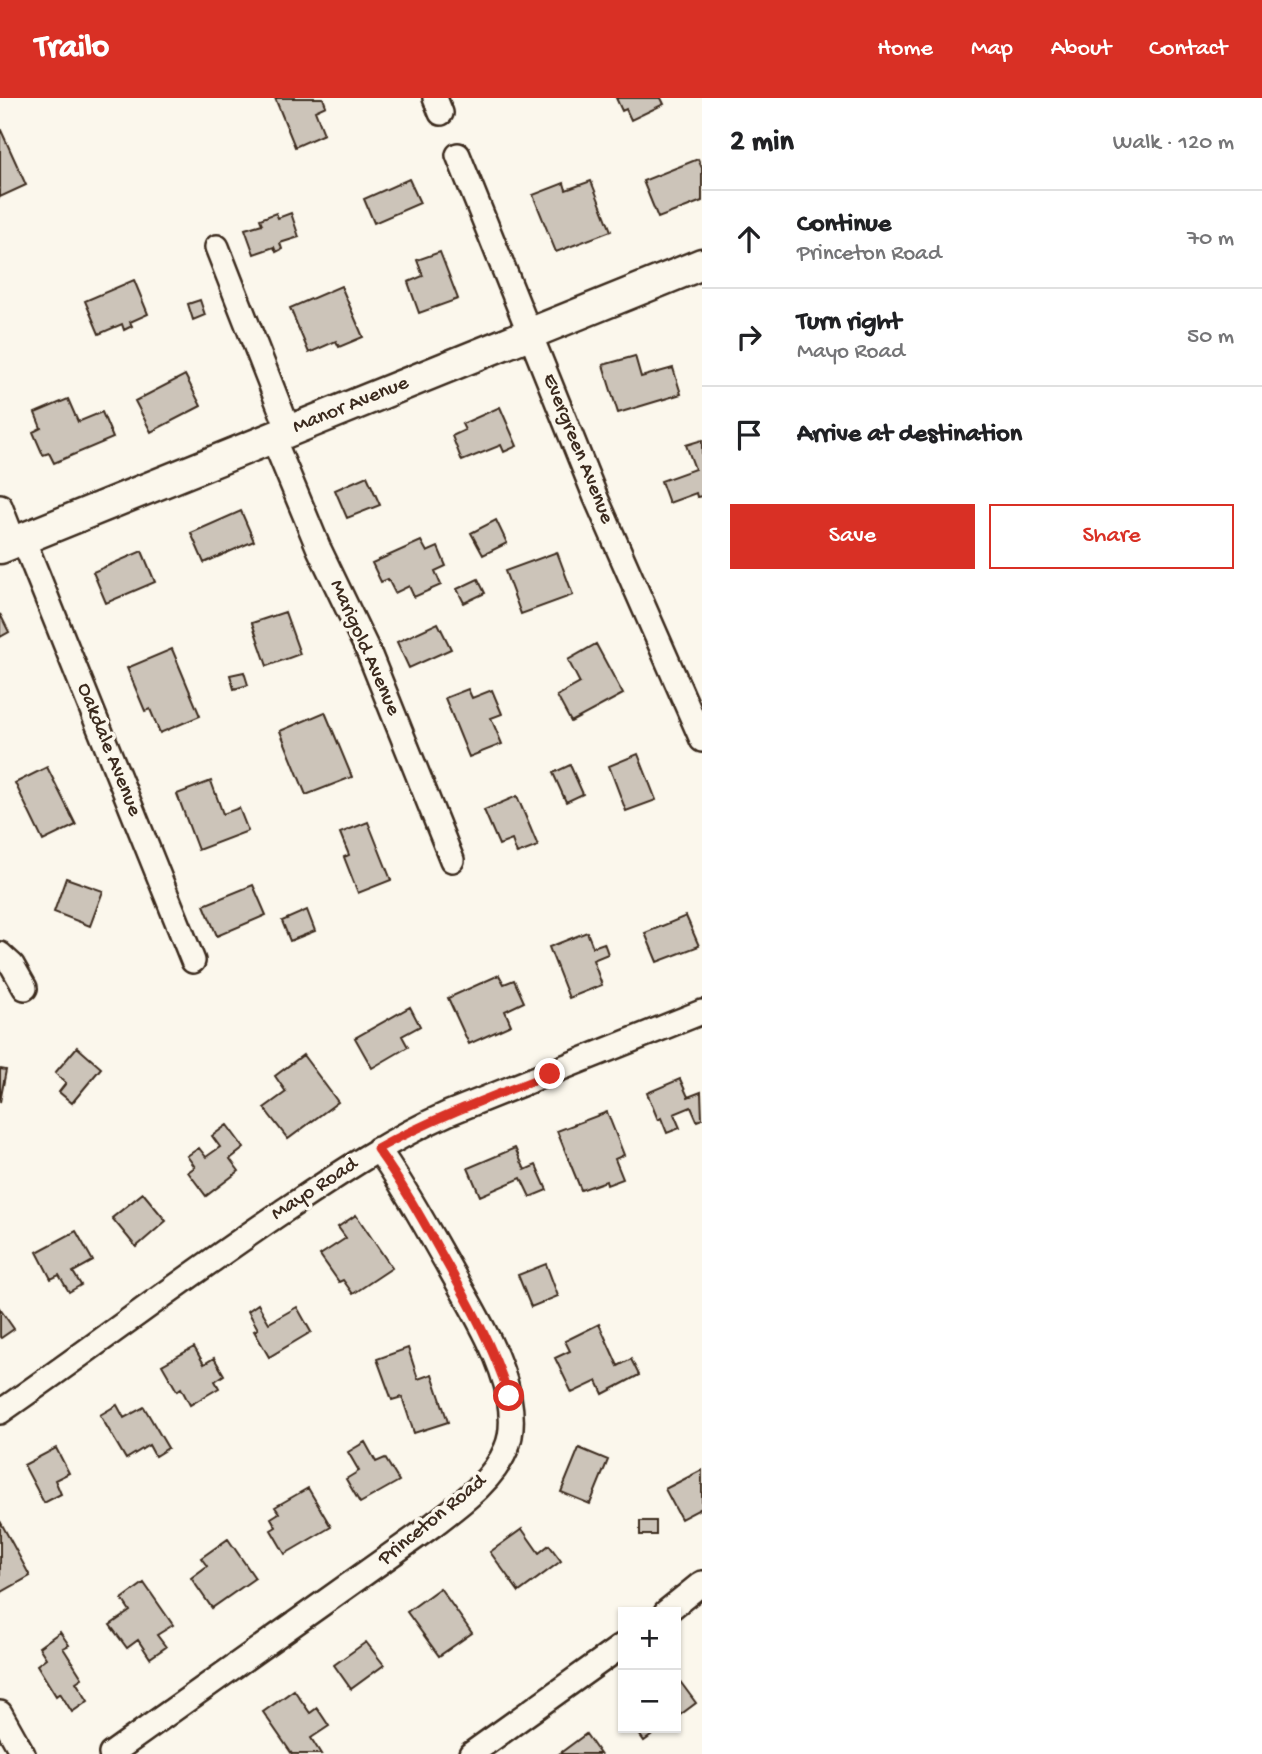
<!DOCTYPE html>
<meta charset="utf-8">
<style>
:root{--surface:#fff;--page:#f6f6f6;--text:#202124;--muted:#757577;--line:#e0e0e0;--accent:#d93025}
body{margin:0;font-family:"Gochi Hand",sans-serif;background:var(--page);color:var(--text)}
.controls{position:absolute;right:21px;bottom:21px;display:grid;overflow:hidden;border-radius:0px;box-shadow:0 2px 5px #0004}
.controls button{width:63px;height:63px;display:grid;place-items:center;padding:0;border:0;border-bottom:2px solid var(--line);background:var(--surface);color:var(--text);font:35px sans-serif}
.stop{position:absolute;width:21px;height:21px;margin:-16px;border:5px solid #d93025;border-radius:50%;background:#fff}
.stop.end{background:#d93025;border-color:#fff;box-shadow:0 2px 7px #0008}
.list{margin:0;padding:0;list-style:none}
h2{display:flex;justify-content:space-between;align-items:center;height:91px;margin:0;padding:0 28px;font-size:30px}
h2 small{font-size:23px;font-weight:400;color:var(--muted)}
.list li{display:grid;grid-template-columns:46px 1fr auto;gap:21px;align-items:center;box-sizing:border-box;height:98px;padding:0 28px;border-top:2px solid var(--line)}
.list b{display:block;font-size:26px;white-space:nowrap}
.list p{margin:0;font-size:23px;white-space:nowrap;color:var(--muted)}
.list em{font-size:23px;font-style:normal;color:var(--muted)}
.actions{display:flex;gap:14px;padding:21px 28px}
.actions a{flex:1;padding:16px 0;border:2px solid var(--accent);border-radius:0px;text-align:center;font-size:24px;color:var(--accent)}
.actions .main{background:var(--accent);color:#fff}
.icon{flex:none;width:38px;height:38px;fill:none;stroke:currentColor;stroke-width:2;stroke-linecap:round;stroke-linejoin:round}
.map{position:relative;flex:none;width:702px;height:1656px;overflow:hidden}
header{display:flex;align-items:center;gap:42px;box-sizing:border-box;height:98px;padding:0 35px;background:var(--accent);color:#fff}
header strong{font-size:33px}
nav{display:flex;gap:38px;margin-inline-start:auto;font-size:24px}
main{display:flex}
aside{flex:1;background:var(--surface)}
.map>svg:first-child{display:block}
</style>
<header>
<strong>Trailo</strong>
<nav><a>Home</a><a>Map</a><a>About</a><a>Contact</a></nav>
</header>
<main>
<div class="map">
<svg width="702" height="1656" viewBox="0 0 702 1656">
<rect width="100%" height="100%" fill="#fbf7ec"/>
<filter id="ink" filterUnits="userSpaceOnUse"><feTurbulence type="fractalNoise" baseFrequency=".0143" numOctaves="2"/><feDisplacementMap in="SourceGraphic" scale="14" xChannelSelector="R" yChannelSelector="G"/><feConvolveMatrix kernelMatrix="1 2 1 2 8 2 1 2 1" color-interpolation-filters="sRGB"/></filter>
<g filter="url(#ink)">
<!-- building -->
<path fill="#ccc4b9" stroke="#3b2a1e" stroke-width="2" d="M275,0h48l3,8 -11,5 9,23 -29,13z
M616,0h45l3,6 -33,16 -5,-11 -4,2z
M0,30l26,57 -26,12z
M698,61l4,9v33l-44,17 -15,-37z
M409,81l11,24 -46,20 -10,-24z
M591,83l20,50 -55,21 -23,-57 31,-12 2,7z
M276,115l2,5 13,-5 8,24 -19,6 2,6 -6,3 -2,-5 -20,7 -9,-25 17,-5 -2,-5z
M440,154l18,47 -39,14 -11,-31 15,-6 -6,-16z
M134,182l14,34 -18,8 2,4 -8,4 -2,-6 -23,10 -14,-33z
M341,188l22,51 -24,10 -3,-6 -27,12 -19,-45z
M200,202l5,15 -12,5 -5,-16z
M635,258l6,21 32,-9 8,26 -63,19 -15,-48z
M185,277l16,31 -50,26 -16,-31z
M68,301l10,23 24,-10 11,26 -59,25 -5,-10 -6,2 -10,-23 8,-4 -6,-15z
M500,309l17,39 -13,6 -3,-7 -39,16 -10,-25 13,-6 -3,-6z
M702,342v56l-5,1 -1,-4 -27,10 -8,-22 34,-12 -9,-24z
M367,378l13,29 -33,13 -12,-28z
M241,413l13,30 -50,22 -13,-30z
M496,422l11,23 -24,12 -12,-22z
M421,443l6,11 11,-5 8,19 -11,5 6,14 -27,12 -5,-11 -14,7 -7,-14 -7,3 -9,-19z
M142,453l13,31 -49,21 -13,-31z
M557,454l16,43 -52,19 -16,-43z
M478,481l7,14 -21,10 -7,-14z
M285,514l15,42 -33,12 -15,-43z
M0,516l9,18 -9,5z
M438,525l13,26 -42,19 -12,-26z
M596,546l27,50 -52,28 -14,-26 23,-13 -12,-23z
M172,551l28,67 -40,17 -10,-24 -5,2 -18,-43z
M244,574l4,13 -14,4 -4,-14z
M468,591l4,9 20,-8 10,24 -11,4 11,26 -33,13 -24,-59z
M325,614l27,65 -46,18 -26,-64z
M638,656l18,46 -30,11 -17,-45z
M570,667l13,29 -17,8 -13,-29z
M47,669l29,58 -33,16 -28,-58z
M211,683l12,33 16,-6 9,23 -50,19 -21,-56z
M517,698l21,50 -21,8 -5,-14 -13,5 -15,-35z
M368,724l23,58 -33,13 -14,-36 5,-2 -9,-22z
M66,780l37,13 -13,35 -36,-14z
M253,787l13,30 -49,21 -13,-31z
M307,812l8,21 -25,10 -8,-20z
M686,818l13,30 -42,16 -12,-29z
M587,834l6,15 11,-4 4,11 -15,6 9,25 -33,13 -20,-51z
M499,877l5,9 10,-4 10,22 -19,9 6,14 -42,19 -21,-46z
M410,909l10,19 -18,10 6,11 -36,21 -17,-30z
M77,949l24,21 -29,35 -13,-11 7,-9 -11,-10z
M303,957l35,47 -50,37 -24,-31 22,-16 -11,-16z
M0,971l6,1 -6,32z
M680,981l8,18 13,-5 1,27 -5,2 -6,-14 -17,7 6,14 -13,5 -6,-15 -3,2 -11,-27z
M607,1014l17,43 -9,4 8,20 -16,6 -1,-4 -25,9 -24,-59z
M227,1027l17,23 -14,11 9,12 -33,25 -18,-24 7,-5 -8,-11 12,-8 7,9 14,-10 -8,-11z
M515,1050l10,22 11,-5 11,25 -17,7 -9,-19 -41,18 -12,-28z
M143,1095l23,28 -30,26 -24,-29z
M356,1117l36,53 -39,26 -10,-14 -4,2 -19,-27 26,-17 -8,-11z
M76,1133l17,30 -20,11 8,13 -12,7 -10,-17 -8,4 -14,-27z
M546,1166l12,32 -27,11 -13,-32z
M258,1206l11,19 28,-16 14,25 -42,25 -15,-26 4,-2 -10,-18z
M0,1211l14,20 -13,9 -1,-1z
M599,1226l19,42 13,-7 8,16 -36,19 -6,-13 -25,12 -17,-35 15,-7 -5,-10z
M194,1249l10,17 10,-6 10,17 -9,6 4,7 -29,17 -9,-17 -4,3 -15,-26z
M408,1250l10,31 14,-5 16,48 -34,11 -12,-36 -10,3 -15,-41z
M117,1307l7,13 20,-11 24,41 -13,8 -6,-11 -23,14 -26,-44z
M365,1344l11,20 9,-4 14,23 -39,22 -14,-24 13,-8 -11,-19z
M56,1350l13,25 -14,7 6,14 -17,9 -20,-38z
M579,1350l29,12 -18,44 -29,-12z
M702,1372v38l-21,11 -16,-30z
M308,1390l23,39 -46,27 -14,-24 5,-3 -5,-9 8,-5 -4,-6z
M0,1423l30,55 -30,17z
M640,1423h16v14h-16z
M522,1431l17,24 10,-8 12,16 -42,31 -29,-40z
M228,1441l27,39 -43,30 -21,-30 16,-12 -6,-8z
M144,1485l29,42 -16,10 9,12 -16,11 -12,-18 -11,8 -17,-23 20,-14 -8,-12z
M440,1490l32,45 -33,23 -32,-44z
M60,1534l9,13 -6,3 19,30 -6,4 12,19 -16,11 -12,-19 -4,3 -19,-31 9,-7 -7,-11z
M366,1544l18,23 -33,24 -17,-24z
M676,1578l20,27 -20,15z
M294,1592l16,23 7,-5 12,18 -18,12 10,16h-29l-29,-42z
M635,1630h27l-18,13z
M586,1636l14,20h-41z"/>
<g fill="none" stroke-linecap="round" stroke-linejoin="round">
<!-- minor casing -->
<g stroke="#3b2a1e" stroke-width="28">
<path id="minor" d="M435,0l6,15
M458,57l138,343 106,242
M217,149l72,184
M273,340l46,111 50,104 83,207
M0,408l14,36
M23,441l170,422
M0,856l12,11 13,23
M0,1314c94,-65 184,-134 279,-198 55,-37 109,-74 170,-101l253,-101
M666,1514l36,-29
M0,1615l23,41
M111,1656l322,-229c27,-21 60,-44 73,-76 7,-15 6,-35 3,-52 -9,-45 -38,-90 -60,-130 -23,-40 -44,-80 -71,-118
M471,1656l152,-109"/>
</g>
<!-- tertiary casing -->
<g stroke="#3b2a1e" stroke-width="35">
<path id="tertiary" d="M0,450l702,-284"/>
</g>
<!-- minor -->
<use href="#minor" stroke="#fbf7ec" stroke-width="23"/>
<!-- tertiary -->
<use href="#tertiary" stroke="#fbf7ec" stroke-width="30"/>
</g>
</g>
<g fill="none" stroke-linecap="round" stroke-linejoin="round" filter="url(#ink)">
<!-- route -->
<path stroke="#d93025" stroke-width="9" d="M509,1298c-16,-50 -41,-95 -67,-141 -20,-36 -40,-72 -65,-106 56,-31 114,-52 173,-75"/>
</g>
<g text-anchor="middle" dominant-baseline="central" stroke-width="7" stroke-linejoin="round" paint-order="stroke">
<!-- street labels -->
<g font-size="21" fill="#3b2a1e" stroke="#fbf7ec">
<text transform="translate(351 308) rotate(-22)">Manor Avenue</text>
<text transform="translate(577 351) rotate(68)">Evergreen Avenue</text>
<text transform="translate(364 550) rotate(66)">Marigold Avenue</text>
<text transform="translate(108 652) rotate(68)">Oakdale Avenue</text>
<text transform="translate(315 1092) rotate(-33)">Mayo Road</text>
<text transform="translate(433 1423) rotate(-39)">Princeton Road</text>
</g>
</g>
</svg>
<div class="controls">
<button>+</button>
<button>−</button>
</div>
<div class="stop" style="left:509px;top:1298px"></div>
<div class="stop end" style="left:550px;top:976px"></div>
</div>
<aside>
<h2>2 min<small>Walk · 120 m</small></h2>
<ul class="list">
<li><svg class="icon" aria-label="ahead" viewBox="0 0 24 24"><path d="M12 20V5M6 11l6-6 6 6"/></svg><div><b>Continue</b><p>Princeton Road</p></div><em>70 m</em></li>
<li><svg class="icon" aria-label="right" viewBox="0 0 24 24"><path d="M7 20v-9h11M14 6l5 5-5 5"/></svg><div><b>Turn right</b><p>Mayo Road</p></div><em>50 m</em></li>
<li><svg class="icon" aria-label="arrive" viewBox="0 0 24 24"><path d="M6 21V4h12l-3 4 3 4H6"/></svg><div><b>Arrive at destination</b></div></li>
</ul>
<div class="actions"><a class="main">Save</a><a>Share</a></div>
</aside>
</main>
